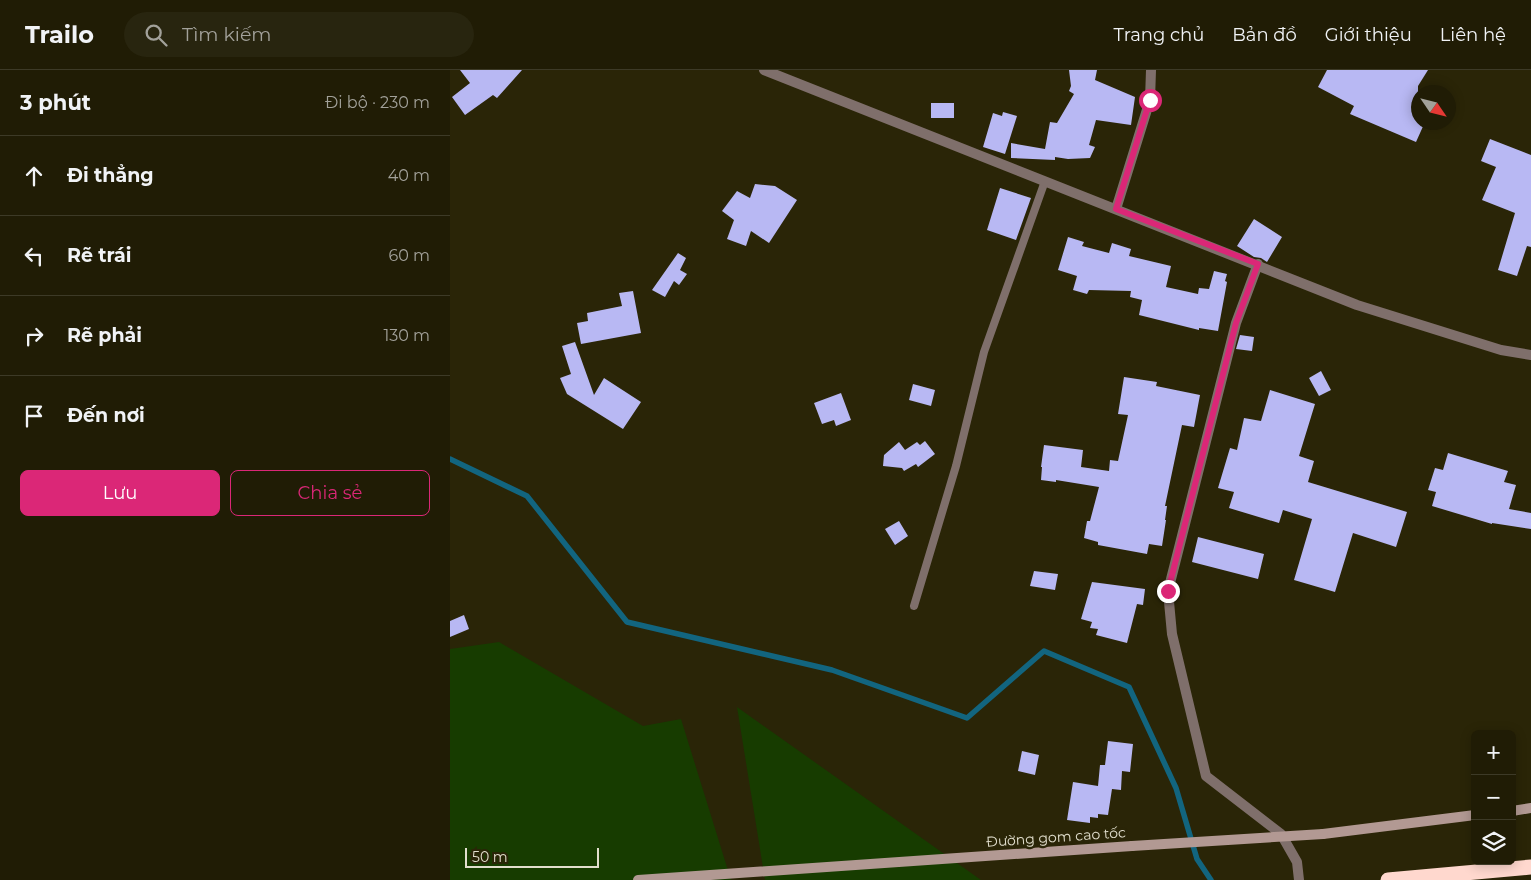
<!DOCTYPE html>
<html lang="vi">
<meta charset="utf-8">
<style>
:root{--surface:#201c05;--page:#28250f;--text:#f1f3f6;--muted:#a2a19a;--line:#3d3a27;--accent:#db2777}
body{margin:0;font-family:Montserrat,sans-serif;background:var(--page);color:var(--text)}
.controls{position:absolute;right:15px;bottom:15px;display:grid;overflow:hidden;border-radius:8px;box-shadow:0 2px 12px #0003}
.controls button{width:45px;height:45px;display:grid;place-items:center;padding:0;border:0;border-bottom:1px solid var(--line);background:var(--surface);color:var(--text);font:25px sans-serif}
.compass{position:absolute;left:961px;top:15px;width:45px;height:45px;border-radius:50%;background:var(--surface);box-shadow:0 2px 12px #0003;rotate:125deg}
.scale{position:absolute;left:15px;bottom:12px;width:134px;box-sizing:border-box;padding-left:5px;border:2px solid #e1decd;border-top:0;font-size:14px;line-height:18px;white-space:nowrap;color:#e1decd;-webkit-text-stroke:4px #2a2507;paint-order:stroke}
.stop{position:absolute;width:15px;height:15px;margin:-11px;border:4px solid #db2777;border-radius:50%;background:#fff}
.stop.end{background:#db2777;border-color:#fff;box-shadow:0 1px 5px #0008}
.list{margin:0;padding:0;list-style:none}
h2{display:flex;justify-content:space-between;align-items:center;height:65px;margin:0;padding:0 20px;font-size:21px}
h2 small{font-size:16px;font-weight:400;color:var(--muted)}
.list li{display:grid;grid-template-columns:32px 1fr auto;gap:15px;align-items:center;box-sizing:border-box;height:80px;padding:0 20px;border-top:1px solid var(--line)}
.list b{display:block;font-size:19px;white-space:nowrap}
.list em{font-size:16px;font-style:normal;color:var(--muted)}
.actions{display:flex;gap:10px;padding:15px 20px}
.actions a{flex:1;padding:11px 0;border:1px solid var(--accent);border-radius:8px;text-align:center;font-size:18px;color:var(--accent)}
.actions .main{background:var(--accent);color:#fff}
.icon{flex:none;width:28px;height:28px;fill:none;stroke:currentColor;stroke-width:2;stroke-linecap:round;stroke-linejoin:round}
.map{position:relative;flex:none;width:1081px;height:810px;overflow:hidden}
header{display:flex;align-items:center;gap:30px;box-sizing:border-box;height:70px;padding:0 25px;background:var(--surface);border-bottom:1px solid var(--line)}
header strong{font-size:24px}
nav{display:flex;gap:28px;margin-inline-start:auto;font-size:18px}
.search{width:350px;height:45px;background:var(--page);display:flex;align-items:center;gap:12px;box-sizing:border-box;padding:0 18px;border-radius:28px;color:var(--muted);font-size:19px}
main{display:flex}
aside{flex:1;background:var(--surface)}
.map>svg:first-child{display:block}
</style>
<header>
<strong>Trailo</strong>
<div class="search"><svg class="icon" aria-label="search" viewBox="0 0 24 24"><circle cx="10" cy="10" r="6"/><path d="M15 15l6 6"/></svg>Tìm kiếm</div>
<nav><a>Trang chủ</a><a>Bản đồ</a><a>Giới thiệu</a><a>Liên hệ</a></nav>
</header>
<main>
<aside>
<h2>3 phút<small>Đi bộ · 230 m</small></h2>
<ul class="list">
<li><svg class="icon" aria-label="ahead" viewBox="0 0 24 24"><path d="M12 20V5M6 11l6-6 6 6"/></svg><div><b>Đi thẳng</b></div><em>40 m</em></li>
<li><svg class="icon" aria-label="left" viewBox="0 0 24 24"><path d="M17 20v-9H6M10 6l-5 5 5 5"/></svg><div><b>Rẽ trái</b></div><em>60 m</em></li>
<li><svg class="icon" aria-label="right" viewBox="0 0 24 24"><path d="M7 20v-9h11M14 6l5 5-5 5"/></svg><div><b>Rẽ phải</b></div><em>130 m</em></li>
<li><svg class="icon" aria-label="arrive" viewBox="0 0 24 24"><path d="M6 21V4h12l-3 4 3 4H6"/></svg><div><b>Đến nơi</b></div></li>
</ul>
<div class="actions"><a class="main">Lưu</a><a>Chia sẻ</a></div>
</aside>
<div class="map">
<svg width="1081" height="810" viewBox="0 0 1081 810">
<rect width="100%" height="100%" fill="#2a2507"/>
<!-- green -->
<path fill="#173c00" d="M49,572l144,84 38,-7 50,161h-281v-231z
M287,637l244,173h-216z"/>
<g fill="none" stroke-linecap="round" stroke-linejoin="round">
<!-- stream -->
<path stroke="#12657f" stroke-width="5.5" d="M0,389l77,37 100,126 205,48 135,48 77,-67 85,36 47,101 21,71 14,21"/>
</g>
<!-- building -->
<path fill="#b8b8f3" d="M10,0h62l-25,28 -4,-3 -28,20 -13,-18 18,-14z
M619,0h28l-2,10 40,17 -4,28 -35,-5 -7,25 6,2 -5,11 -22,1 -13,-2v3l-44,-2v-15l34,6 5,-27 7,1 17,-29 -5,-3 2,-5z
M877,0h101l-10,16v36h7l-9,20 -66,-28 4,-8 -36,-19z
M481,33h23v15h-23z
M553,42l14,4 -12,38 -22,-7 10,-34 9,3z
M1040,69l41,16v92l-4,-1 -10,30 -19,-6 17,-57 -33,-13 14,-33 -15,-6z
M305,114l20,2 22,14 -28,43 -18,-12 -5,15 -19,-7 7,-19 -12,-9 15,-20 13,7z
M550,118l31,10 -15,42 -29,-10z
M804,149l28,18 -15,25 -6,-4 -7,-1 -17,-11z
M618,167l16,5 -2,4 27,7 3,-10 19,6 -2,7 42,10 -5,21 32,7 1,-6 10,1 5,-18 13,3 -2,7 2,1 -9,49 -19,-3v2l-60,-15 3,-15 -12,-3 1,-6 -42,-1 -2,4 -14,-4 4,-14 -19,-6z
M228,183l8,5 -6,12 7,4 -8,11 -5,-4 -9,16 -13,-7z
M183,221l8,42 -60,11 -4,-21 11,-2 -1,-8 35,-7 -3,-13z
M790,265l14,2 -2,14 -16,-2z
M125,272l19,53 10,-17 37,24 -18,27 -56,-35 -7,-16 11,-4 -9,-28z
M871,301l10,19 -12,6 -10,-18z
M674,307l33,5 -1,4 44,9 -6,32 -12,-2 -17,81h2l-2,14h1l-4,26 -13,-2 -2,10 -49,-9v-3l-14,-4 3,-17h3l9,-34 -43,-7v2l-15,-2 1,-13h-1l3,-22 39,5 -2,17 28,4 1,-11 8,1 10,-46 -10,-1z
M463,314l22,6 -4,16 -22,-6z
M820,320l45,14 -16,52 15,5 -6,21 99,30 -11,35 -43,-14 -18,59 -41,-12 18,-61 -29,-9 -4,13 -50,-15 5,-16 -16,-4 12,-40 7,2 7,-32 17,3z
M391,323l10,27 -15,6 -2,-6 -12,4 -8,-21z
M475,371l10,13 -17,13 -2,-3 -12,7 -2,-3 -19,-2 1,-11 15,-13 6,8 12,-8 3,3z
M998,383l60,18 -4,11 12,3 -7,24 22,4v16l-39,-6v1l-60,-18 4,-14 -8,-2 7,-22 8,2z
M449,451l9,15 -13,9 -10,-16z
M748,467l66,17 -6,25 -66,-17z
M584,501l24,3 -3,16 -25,-4z
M642,512l53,7 -2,16 -6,-1 -10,39 -31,-8 2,-6 -8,-1 2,-6 -11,-3z
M14,545l5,14 -19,8v-16z
M658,671l25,3 -3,28 -8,-1 -1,19 -9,-1 -4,26 -10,-1v4l-8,-1v6l-23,-3 6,-38 25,4 2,-21h5z
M572,681l17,4 -4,20 -17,-4z"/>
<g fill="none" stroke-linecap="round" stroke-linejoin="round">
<!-- service -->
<path stroke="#7f6f6b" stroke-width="8" d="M464,536l42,-140 28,-114 61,-171"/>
<!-- minor -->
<path stroke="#7f6f6b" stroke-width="10" d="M666,139l34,-109 1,-30
M808,194l-22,59 -68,268 4,43 34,142 75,58 16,28 2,18"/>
<!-- tertiary -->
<path stroke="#7f6f6b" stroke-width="10" d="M314,0l593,235 144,45 30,5"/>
<!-- secondary -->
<path stroke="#b29993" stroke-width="10" d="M1062,741l19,-3
M873,764l152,-19
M188,810l494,-34"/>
<!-- motorway -->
<path stroke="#ffd8ce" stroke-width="15" d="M938,810l143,-13"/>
<!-- secondary-bridge -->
<path stroke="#b29993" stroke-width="10" d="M682,776l191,-12"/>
</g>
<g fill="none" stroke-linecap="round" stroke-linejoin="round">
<!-- route -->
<path stroke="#db2777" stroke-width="6" d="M700,30l-34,109 142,55 -22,59 -68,268"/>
</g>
<g text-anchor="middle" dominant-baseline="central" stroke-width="5" stroke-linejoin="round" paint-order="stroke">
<!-- street labels -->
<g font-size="14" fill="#e1decd" stroke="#2a2507">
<text transform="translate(606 767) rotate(-4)">Đường gom cao tốc</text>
</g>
</g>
</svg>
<div class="controls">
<button>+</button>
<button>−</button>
<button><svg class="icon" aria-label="layers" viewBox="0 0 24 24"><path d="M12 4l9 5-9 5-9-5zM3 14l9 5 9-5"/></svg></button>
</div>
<svg class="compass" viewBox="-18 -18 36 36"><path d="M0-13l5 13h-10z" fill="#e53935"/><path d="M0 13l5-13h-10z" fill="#a2a19a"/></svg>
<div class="scale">50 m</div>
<div class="stop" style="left:700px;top:30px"></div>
<div class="stop end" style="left:718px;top:521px"></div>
</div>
</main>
